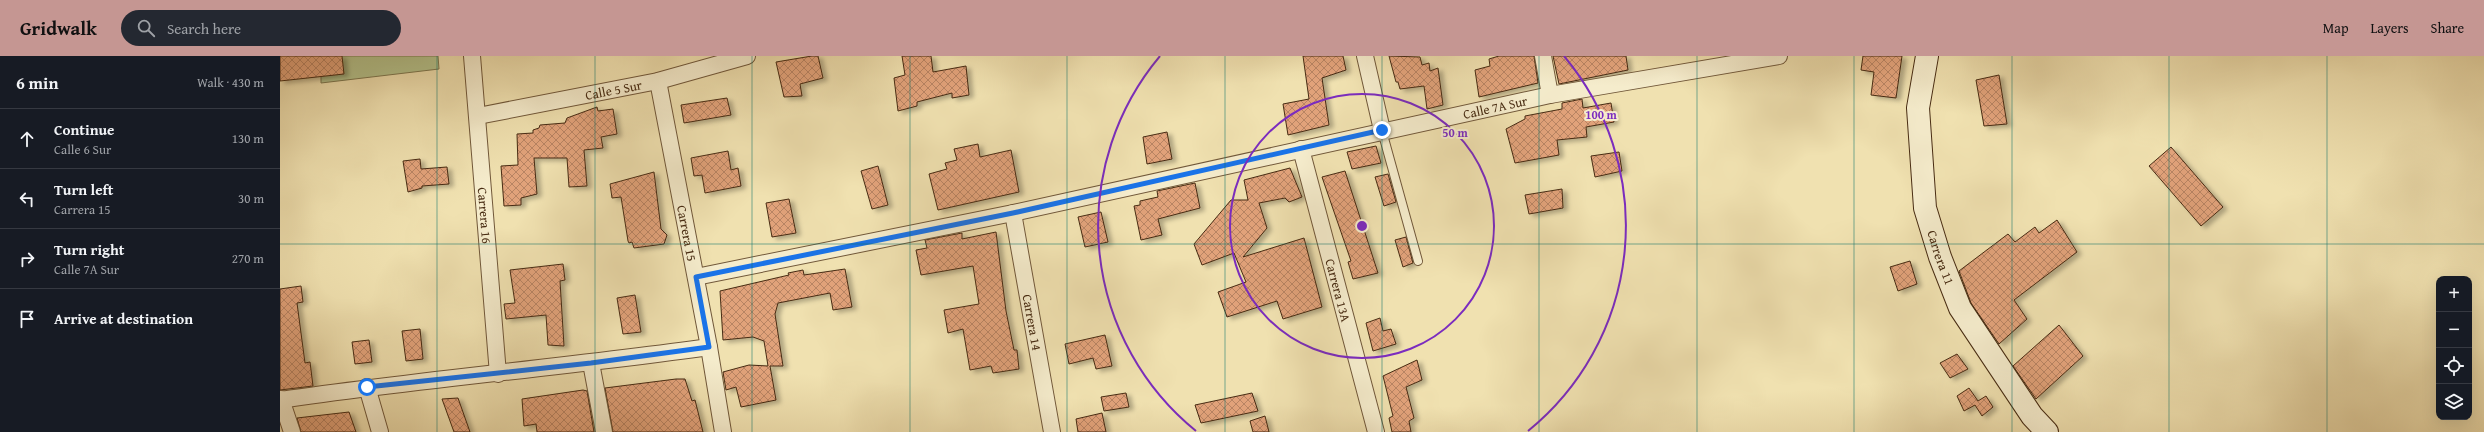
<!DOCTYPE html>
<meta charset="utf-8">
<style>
:root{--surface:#171b24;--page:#242831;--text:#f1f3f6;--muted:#9ea1a6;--line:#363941;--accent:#c59692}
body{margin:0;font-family:"Gentium Book Plus",serif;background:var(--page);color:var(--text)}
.controls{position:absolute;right:12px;bottom:12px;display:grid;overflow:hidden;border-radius:8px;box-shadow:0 4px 16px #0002}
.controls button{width:36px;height:36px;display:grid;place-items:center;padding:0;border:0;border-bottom:1px solid var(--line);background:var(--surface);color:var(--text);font:20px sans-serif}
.stop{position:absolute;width:12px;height:12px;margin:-9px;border:3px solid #1a73e8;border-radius:50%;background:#fff}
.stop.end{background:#1a73e8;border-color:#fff;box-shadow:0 1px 4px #0008}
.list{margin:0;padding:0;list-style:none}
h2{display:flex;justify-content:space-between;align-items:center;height:52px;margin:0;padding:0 16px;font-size:17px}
h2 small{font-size:13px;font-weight:400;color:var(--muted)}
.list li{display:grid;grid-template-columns:26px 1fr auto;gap:12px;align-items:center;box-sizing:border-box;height:60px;padding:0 16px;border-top:1px solid var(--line)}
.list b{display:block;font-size:15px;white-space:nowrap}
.list p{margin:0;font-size:13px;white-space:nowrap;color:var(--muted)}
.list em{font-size:13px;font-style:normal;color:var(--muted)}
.icon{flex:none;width:22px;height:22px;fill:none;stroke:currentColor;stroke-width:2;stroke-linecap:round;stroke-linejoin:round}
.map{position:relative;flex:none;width:2204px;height:376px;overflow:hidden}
header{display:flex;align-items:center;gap:24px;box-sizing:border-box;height:56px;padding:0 20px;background:var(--accent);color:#111}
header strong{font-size:19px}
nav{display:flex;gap:22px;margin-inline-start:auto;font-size:14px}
.search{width:280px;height:36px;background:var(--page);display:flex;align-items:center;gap:10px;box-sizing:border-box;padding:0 14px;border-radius:22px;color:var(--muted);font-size:15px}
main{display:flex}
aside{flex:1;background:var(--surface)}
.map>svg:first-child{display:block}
</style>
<header>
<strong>Gridwalk</strong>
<div class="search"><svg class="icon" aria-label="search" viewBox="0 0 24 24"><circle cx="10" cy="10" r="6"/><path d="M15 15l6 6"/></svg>Search here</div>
<nav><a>Map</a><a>Layers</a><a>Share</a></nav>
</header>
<main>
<aside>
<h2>6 min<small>Walk · 430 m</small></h2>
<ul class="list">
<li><svg class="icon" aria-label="ahead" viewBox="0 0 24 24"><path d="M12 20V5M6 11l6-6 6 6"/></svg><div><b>Continue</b><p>Calle 6 Sur</p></div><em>130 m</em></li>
<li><svg class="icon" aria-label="left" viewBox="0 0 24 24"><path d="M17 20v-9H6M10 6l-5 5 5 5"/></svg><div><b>Turn left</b><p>Carrera 15</p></div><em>30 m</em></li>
<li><svg class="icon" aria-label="right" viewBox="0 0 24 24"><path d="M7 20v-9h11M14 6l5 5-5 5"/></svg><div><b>Turn right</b><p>Calle 7A Sur</p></div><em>270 m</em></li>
<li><svg class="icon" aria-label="arrive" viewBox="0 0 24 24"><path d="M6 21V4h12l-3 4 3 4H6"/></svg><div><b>Arrive at destination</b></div></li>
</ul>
</aside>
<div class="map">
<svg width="2204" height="376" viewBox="0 0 2204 376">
<defs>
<pattern id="building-cross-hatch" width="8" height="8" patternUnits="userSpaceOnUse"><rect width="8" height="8" fill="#e1a27a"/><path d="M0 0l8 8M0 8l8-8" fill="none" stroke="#b88463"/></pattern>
<filter id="shadow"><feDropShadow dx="4.5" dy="2.5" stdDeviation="2" flood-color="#0004"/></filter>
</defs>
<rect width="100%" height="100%" fill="#f0e1b0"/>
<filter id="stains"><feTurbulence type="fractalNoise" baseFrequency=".005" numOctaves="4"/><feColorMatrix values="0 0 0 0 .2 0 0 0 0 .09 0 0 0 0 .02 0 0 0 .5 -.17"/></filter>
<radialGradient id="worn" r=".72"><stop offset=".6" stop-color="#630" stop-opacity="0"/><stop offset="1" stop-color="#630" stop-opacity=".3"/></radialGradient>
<!-- pitch -->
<path fill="#b5c48e" stroke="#7e7850" d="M0,0h158l1,13 -118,14v-7z"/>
<!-- building -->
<path fill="url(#building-cross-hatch)" stroke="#472b12" filter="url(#shadow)" d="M0,0h62l2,18 -64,7z
M532,0h6l5,22 -23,6 2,12 -18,1 -8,-35z
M622,0h29l2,16 33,-6 3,29 -17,3v-5l-35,9v4l-19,5 -4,-33 11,-3z
M1023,0h40l3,14 -24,8 7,47 -41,10 -5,-31 26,-5z
M1109,0l31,1 2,8 7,-2 1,8 8,-3 5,37 -16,4 -3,-23 -24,3 -2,-7h-2z
M1219,0h35l4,27 -59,14 -4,-27 15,-4 -1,-7z
M1273,0h73l2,14 -69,14z
M1583,0h39l-6,42 -25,-3 3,-23 -13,-2z
M1719,19l8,49 -23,2 -8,-46z
M447,42l4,17 -47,8 -3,-18z
M1302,43l1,9 28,-5 3,19 -28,5 1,10 -30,3 2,15 -44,8 -9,-34 19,-10v-3l37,-7v-6z
M317,51l1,4 15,-2 4,25 -16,3 2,11 -19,2 3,36 -18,1 -2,-29h-33l3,36 -16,4v7l-17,1 -3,-40 17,-1 -1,-31 16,-1v-3l6,-2 1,-3 25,-2 2,-5z
M887,76l5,27 -25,5 -4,-27z
M698,88l2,13 31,-7 8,42 -81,18 -9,-36 18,-5 -2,-6 12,-3 -3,-11z
M1096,90l5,17 -29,6 -5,-17z
M1891,91l52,60 -22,19 -52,-60z
M448,95l3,19 7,-2 3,18 -36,7 -3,-18 -8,1 -3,-18z
M1339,96l3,19 -27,6 -4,-21z
M140,103l1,10 26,-2 2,17 -27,2v2l-14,4 -5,-31z
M598,110l10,39 -16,4 -11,-38z
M1010,112l12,29 -13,5 -4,-4 -26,5 8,25 -24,29 61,-19 18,69 -39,12 -6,-18 -50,16 -9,-25 28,-10 -12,-29 -32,12 -8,-21 37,-44h17l-4,-20z
M1065,115l33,102 -25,6 -5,-17 3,-1 -29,-84z
M374,116l7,57 6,6 -3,9 -30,4 -2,-6 -3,1 -1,-2 -7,-44 -9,1 -2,-14z
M1108,118l8,28 -12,4 -9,-29z
M915,127l5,25 -42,11 4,16 -21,5 -7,-34 6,-1v-4l18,-4 -1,-6z
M1282,133l1,19 -34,6 -4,-19z
M509,143l7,34 -24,4 -6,-34z
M821,156l7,30 -23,5 -7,-30z
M1777,164l20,32 -63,48 13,19 -28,25 -28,-41 -12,-32 49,-37 7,8 20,-15 4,6z
M716,176l10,79 8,39h3l2,19 -26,4 -2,-7 -21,4 -7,-41 -15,4 -4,-23 35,-6 -6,-38 -52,9 -5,-25 11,-2 -2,-8 37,-7v6z
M1126,181l7,26 -10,4 -8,-27z
M1630,205l7,23 -19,7 -8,-24z
M283,208l2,16 -5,1 4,65 -16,-1 -2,-30 -40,4 -2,-15 11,-1 -5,-33z
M565,213l7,38 -19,3 -3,-17 -52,10 -3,11 8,52h-13l6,34 -35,7 -5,-20 -10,3 -3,-18 26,-7 19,1 -4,-25 -11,-4 -30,3 -3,-49 69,-16 -1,-2 15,-3 1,5z
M21,230l2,16 -6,1 8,60 5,-1 3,24 -33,4v-101z
M355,239l6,37 -18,2 -6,-36z
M1100,262l3,13 8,-2 5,15 -23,7 -7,-28z
M1779,269l24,31 -47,43 -23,-33z
M140,273l3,30 -17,2 -4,-30z
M825,279l7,31 -16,3 -3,-11 -24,6 -4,-20z
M89,284l3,22 -17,2 -3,-22z
M1677,298l11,15 -18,9 -10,-15z
M1137,304l5,20 -16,7 8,31 -5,3 2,11h-19l-3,-14 4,-2 -10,-40z
M396,323h9l7,22 3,-1 8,32h-90l-8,-44z
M1689,332l9,13 8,-5 7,11 -11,9 -7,-11 -11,6 -7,-15z
M303,334l4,1 7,41h-57l-1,-8 -12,2 -2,-27z
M846,337l3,14 -25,4 -3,-14z
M972,337l6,18 -57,12 -6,-18z
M178,342l12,34h-16l-12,-33z
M69,356l7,20h-55l-4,-14z
M822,357l4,19h-28l-2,-13z
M985,360l4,16h-16l-3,-11z"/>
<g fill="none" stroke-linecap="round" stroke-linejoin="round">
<!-- lane casing -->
<g stroke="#71583a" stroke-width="10">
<path id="lane" d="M1102,75l36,130"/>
</g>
<!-- street casing -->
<g stroke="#71583a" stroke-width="18">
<g id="street">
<path id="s1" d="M192,0l26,318"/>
<path d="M1085,0l17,74"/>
<path d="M1263,0l7,39"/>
<path id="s2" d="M378,25l51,266 14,85"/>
<path id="s3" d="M198,60l180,-35 89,-25"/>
<path id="s4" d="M1021,93l75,283"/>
<path id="s5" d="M733,157l39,219"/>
<path id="s6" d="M416,221l317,-64 537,-118 229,-39"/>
<path d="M311,307l13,69"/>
<path d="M87,331l13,45"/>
<path d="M1,343l11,33"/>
<path d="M0,344c143,-21 287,-33 429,-53"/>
</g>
</g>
<!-- secondary casing -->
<g stroke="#472b12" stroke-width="24">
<g id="secondary">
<path id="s7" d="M1647,0l-9,52 7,100 15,49 20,51 72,108 15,16"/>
</g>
</g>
<!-- lane -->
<use href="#lane" stroke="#f5eccc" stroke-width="8"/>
<!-- street -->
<use href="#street" stroke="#f5eccc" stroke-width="16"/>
<!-- secondary -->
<use href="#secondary" stroke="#f5eccc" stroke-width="22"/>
</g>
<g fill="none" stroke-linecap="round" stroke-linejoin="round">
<!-- route -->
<path stroke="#1a73e8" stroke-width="5" d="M87,331l224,-24 118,-16 -13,-70 317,-64 369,-83"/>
</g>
<!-- grid -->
<path fill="none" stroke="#0f766e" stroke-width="1" stroke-opacity="0.55" d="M157,0v376M315,0v376M472,0v376M630,0v376M787,0v376M945,0v376M1102,0v376M1259,0v376M1417,0v376M1574,0v376M1732,0v376M1889,0v376M2047,0v376M0,188h2204"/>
<!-- distance rings -->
<g fill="none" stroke="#7b2cbf" stroke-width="2">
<circle cx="1082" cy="170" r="132"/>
<path d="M916 375A264 264 0 0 1 880 0M1284 0A264 264 0 0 1 1248 375"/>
</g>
<g text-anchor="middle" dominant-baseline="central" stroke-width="4" stroke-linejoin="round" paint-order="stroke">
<!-- street labels -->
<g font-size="13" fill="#472b12" stroke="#f5eccc">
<text stroke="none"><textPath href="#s3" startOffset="138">Calle 5 Sur</textPath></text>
<text stroke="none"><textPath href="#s6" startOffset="817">Calle 7A Sur</textPath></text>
<text stroke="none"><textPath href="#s1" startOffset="160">Carrera 16</textPath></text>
<text stroke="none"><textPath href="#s2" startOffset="155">Carrera 15</textPath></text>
<text stroke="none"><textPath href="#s7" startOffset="205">Carrera 11</textPath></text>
<text stroke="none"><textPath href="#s4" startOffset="146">Carrera 13A</textPath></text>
<text stroke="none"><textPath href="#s5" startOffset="111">Carrera 14</textPath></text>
</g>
</g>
<circle cx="1082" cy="170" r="6" fill="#7b2cbf" stroke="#f5eccc" stroke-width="2"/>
<g font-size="12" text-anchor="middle" font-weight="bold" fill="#7b2cbf" stroke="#f5eccc" stroke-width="4" stroke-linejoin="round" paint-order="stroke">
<text x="1321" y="63">100 m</text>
<text x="1175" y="81">50 m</text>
</g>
<rect width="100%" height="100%" filter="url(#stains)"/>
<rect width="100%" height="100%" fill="url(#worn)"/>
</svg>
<div class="controls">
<button>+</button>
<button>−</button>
<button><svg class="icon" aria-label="locate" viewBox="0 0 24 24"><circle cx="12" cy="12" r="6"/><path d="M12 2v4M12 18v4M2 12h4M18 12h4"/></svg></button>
<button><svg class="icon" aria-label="layers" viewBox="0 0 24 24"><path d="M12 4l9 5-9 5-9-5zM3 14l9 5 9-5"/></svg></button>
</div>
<div class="stop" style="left:87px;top:331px"></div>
<div class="stop end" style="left:1102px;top:74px"></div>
</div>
</main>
